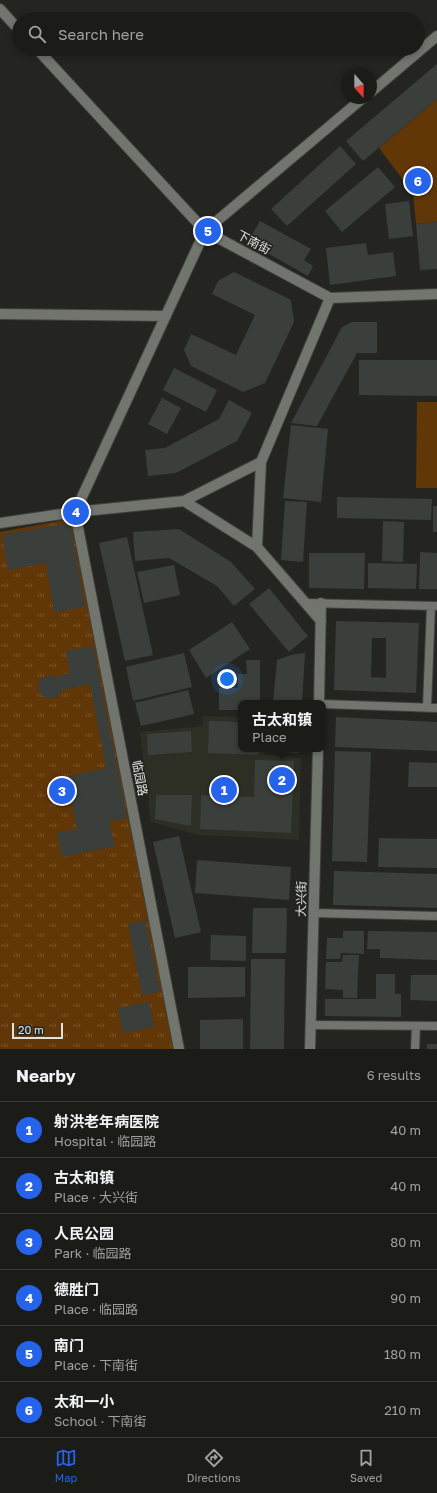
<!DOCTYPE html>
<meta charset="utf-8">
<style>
:root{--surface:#1b1c18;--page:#242521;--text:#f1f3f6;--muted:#a0a1a2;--line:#393a37;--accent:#2563eb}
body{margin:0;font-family:"Golos Text","Noto Sans SC",sans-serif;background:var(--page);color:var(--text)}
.compass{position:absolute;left:341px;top:68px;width:36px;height:36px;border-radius:50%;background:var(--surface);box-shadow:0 2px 6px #0003;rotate:159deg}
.scale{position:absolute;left:12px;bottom:10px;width:51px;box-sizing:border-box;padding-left:4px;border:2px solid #e1e2de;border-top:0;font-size:11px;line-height:14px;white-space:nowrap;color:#e1e2de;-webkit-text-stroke:3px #242520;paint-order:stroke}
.you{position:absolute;left:227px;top:679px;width:14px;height:14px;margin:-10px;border:3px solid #fff;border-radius:50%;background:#1a73e8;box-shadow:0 0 0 6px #1a73e833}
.badge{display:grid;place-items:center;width:26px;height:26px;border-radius:50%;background:var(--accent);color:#fff;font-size:13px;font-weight:700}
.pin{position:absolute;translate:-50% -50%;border:2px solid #fff;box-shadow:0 1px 4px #0006}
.popup{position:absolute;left:238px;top:700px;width:88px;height:52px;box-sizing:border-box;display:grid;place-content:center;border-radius:8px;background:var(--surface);filter:drop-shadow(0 1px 3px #0005);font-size:13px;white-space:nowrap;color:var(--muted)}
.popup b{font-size:15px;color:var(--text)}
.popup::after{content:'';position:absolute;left:50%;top:100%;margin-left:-8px;border:8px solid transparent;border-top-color:var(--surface)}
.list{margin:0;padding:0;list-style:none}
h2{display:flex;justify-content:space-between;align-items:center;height:52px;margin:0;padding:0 16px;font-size:17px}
h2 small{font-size:13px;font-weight:400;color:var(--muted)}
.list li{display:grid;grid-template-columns:26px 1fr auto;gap:12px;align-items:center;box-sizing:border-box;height:56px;padding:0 16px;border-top:1px solid var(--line)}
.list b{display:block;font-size:15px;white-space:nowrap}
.list p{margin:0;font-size:13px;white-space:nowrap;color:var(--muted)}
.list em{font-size:13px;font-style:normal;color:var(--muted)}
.icon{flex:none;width:22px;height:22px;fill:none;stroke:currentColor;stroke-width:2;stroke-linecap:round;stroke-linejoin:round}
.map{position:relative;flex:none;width:437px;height:1049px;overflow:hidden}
.search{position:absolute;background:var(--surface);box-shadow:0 2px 6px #0003;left:12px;right:12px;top:12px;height:44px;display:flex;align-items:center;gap:10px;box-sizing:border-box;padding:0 14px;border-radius:22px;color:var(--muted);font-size:15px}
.sheet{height:388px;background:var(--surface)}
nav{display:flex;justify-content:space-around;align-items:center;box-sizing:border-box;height:56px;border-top:1px solid var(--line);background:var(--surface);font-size:11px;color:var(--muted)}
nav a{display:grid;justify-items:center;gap:2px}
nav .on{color:var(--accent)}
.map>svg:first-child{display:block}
</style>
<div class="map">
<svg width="437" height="1049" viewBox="0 0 437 1049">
<defs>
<pattern id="park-tufts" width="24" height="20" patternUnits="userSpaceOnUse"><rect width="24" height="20" fill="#623707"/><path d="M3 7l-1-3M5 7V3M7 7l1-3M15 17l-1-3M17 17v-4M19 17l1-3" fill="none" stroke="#78542b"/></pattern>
</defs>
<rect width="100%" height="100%" fill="#242520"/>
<!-- built -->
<path fill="#2d2f24" d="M203,716l38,1v32h24v6l36,3 -2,82 -101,-5 -47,-13 -11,-90 63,-6z"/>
<!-- grass -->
<path fill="#623707" d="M437,99v123l-21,2 -3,-31 -34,-45z
M417,402h20v86h-21z"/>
<!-- park -->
<path fill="url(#park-tufts)" d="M71,519l103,530h-174v-517z"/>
<!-- building -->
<path fill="#3a3f3b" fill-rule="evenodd" d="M437,64v35l-74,62 -17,-20z
M340,146l16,18 -69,62 -16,-17z
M378,167l17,20 -53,45 -17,-21z
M409,201l4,35 -24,3 -4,-35z
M260,221l51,28 -7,11 9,6 -5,10 -60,-34z
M437,222v47l-17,1 -4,-46z
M366,243l2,12 25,-3 3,24 -66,9 -4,-37z
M234,272l57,28 3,22 -29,61 -22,9 -52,-26 -7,-16 7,-16 45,21 19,-40 -43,-21 6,-13z
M352,322h25v31h-20l-40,73 -26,-3 51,-96z
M359,360h78v36l-78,-1z
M174,368l43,22 -11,22 -43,-22z
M162,398l19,10 -14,26 -19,-10z
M229,400l23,13 -15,28 -61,32 -28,3 -3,-26 20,-2 54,-29z
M291,425l37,4 -7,73 -38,-4z
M337,497l95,2 -1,21 -94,-2z
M285,501l22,1 -4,60 -22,-2z
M433,506h4v26h-4z
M383,521l21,1 -1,40 -21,-1z
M70,523l15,84 -31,5 -8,-49 -38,7 -6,-35z
M179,529l52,33 24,27 -21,17 -17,-20 -48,-28 -34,3 -2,-29z
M127,537l26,118 -28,6 -26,-118z
M420,552l17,1v36h-18z
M309,553h56l-1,36 -55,-1z
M368,563l49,1 -1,25 -48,-1z
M174,565l6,30 -36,8 -7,-31z
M269,588l39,48 -19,16 -40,-48z
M336,621l83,2 -3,70 -82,-3zM372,638h14v40l-15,-1z
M232,622l18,27 -44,29 -17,-28z
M93,646l34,172 -18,4 6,24 -53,11 -5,-24 20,-4 -11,-52 40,-9 -16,-84 -28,6 -5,7 -9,2 -8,-5 -2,-10 5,-7 9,-2 8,4 -1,-4 11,-2 -4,-22z
M184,653l8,34 -59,14 -7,-34z
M305,653l-3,50h-29l4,-43 14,-5z
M246,660h14v43h-19v7h-22v-22h19v-14h9z
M188,690l6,24 -53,12 -6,-23z
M336,717l101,5v29l-102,-4z
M209,721l32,1v27h18v6l-51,-2z
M191,731l1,21 -44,3 -1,-21z
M268,749h31l-1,4 -30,-2z
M335,751l36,1 -4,110 -35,-1z
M255,760l39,1 -3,72 -91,-4 1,-34 53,2z
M409,762l28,1v24h-29z
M156,795h36l-1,31 -36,-7z
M179,836l22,96 -26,6 -22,-96z
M379,838l58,1v29l-59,-1z
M197,860l94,7 -2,33 -94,-7z
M334,871l103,3v34l-104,-3z
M253,908h34l-1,45h-34z
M145,920l15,72 -18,3 -14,-71z
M343,931h21v23l-23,-1 -1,6h-14l1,-21h16z
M368,931l69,1v28l-57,-2v-9h-13z
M211,935l35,1v25l-36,-1z
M343,955h16l-2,43h-14v-8l-18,-1 1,-27h16z
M251,959h34l-1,90h-34z
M188,967h57v30l-57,1z
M376,974h19v20h6v23l-76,-1v-17h51z
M411,975h26v26l-27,-1z
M149,1002l5,25 -31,6 -5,-25z
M243,1019v30h-43v-29z
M427,1044h10v5h-10z"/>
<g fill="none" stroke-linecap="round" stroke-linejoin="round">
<!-- lane casing -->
<g stroke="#40413d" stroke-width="10">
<path id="lane" d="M305,603l132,3
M323,704l114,4
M427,707l4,-101
M313,913l124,3
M311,1025l126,1
M415,1049l1,-23"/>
</g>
<!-- street casing -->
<g stroke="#40413d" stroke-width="12">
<path id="street" d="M0,9l19,21
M37,49l168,182 125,67 107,-4
M371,92l66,-56
M0,314l166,2
M261,462l69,-164
M184,501l73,46 64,74
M75,512l104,537
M75,512l130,-281 158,-133
M0,523l75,-11 109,-11 77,-39 -4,85
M319,703l2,-100
M310,1049l8,-300"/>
</g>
<!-- lane -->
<use href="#lane" stroke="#72746e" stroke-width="8"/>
<!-- street -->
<use href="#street" stroke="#72746e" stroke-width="10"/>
</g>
<g text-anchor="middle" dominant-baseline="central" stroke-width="3.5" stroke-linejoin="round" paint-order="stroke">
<!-- street labels -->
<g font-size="12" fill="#e1e2de" stroke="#242520">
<text transform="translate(254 242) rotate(28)">下南街</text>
<text transform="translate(140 778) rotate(79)">临园路</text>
<text transform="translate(301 899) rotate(-89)">大兴街</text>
</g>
</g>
</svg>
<svg class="compass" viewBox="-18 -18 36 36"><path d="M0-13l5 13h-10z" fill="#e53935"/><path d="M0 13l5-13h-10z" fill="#a0a1a2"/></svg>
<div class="scale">20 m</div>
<div class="you"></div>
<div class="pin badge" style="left:224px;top:790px">1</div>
<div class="pin badge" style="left:282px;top:780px">2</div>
<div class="popup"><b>古太和镇</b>Place</div>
<div class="pin badge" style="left:62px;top:791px">3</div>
<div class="pin badge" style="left:76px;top:512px">4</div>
<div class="pin badge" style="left:208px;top:231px">5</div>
<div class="pin badge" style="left:418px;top:181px">6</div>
<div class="search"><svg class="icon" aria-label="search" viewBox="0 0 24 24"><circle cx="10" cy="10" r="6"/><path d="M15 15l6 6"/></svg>Search here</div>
</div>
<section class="sheet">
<h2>Nearby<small>6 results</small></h2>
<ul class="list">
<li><span class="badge">1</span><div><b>射洪老年病医院</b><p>Hospital · 临园路</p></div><em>40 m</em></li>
<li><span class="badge">2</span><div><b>古太和镇</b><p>Place · 大兴街</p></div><em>40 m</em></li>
<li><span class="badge">3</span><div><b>人民公园</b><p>Park · 临园路</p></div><em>80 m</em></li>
<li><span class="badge">4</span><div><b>德胜门</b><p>Place · 临园路</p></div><em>90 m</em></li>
<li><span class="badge">5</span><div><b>南门</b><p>Place · 下南街</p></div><em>180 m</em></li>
<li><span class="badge">6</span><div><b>太和一小</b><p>School · 下南街</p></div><em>210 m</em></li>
</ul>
</section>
<nav>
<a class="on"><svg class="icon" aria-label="map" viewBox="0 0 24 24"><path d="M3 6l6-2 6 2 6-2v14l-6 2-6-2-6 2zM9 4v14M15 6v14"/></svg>Map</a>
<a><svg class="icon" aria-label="directions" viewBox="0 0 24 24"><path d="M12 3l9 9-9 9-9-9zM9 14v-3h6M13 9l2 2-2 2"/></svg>Directions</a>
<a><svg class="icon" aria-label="saved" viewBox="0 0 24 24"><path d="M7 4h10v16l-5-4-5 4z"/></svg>Saved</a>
</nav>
